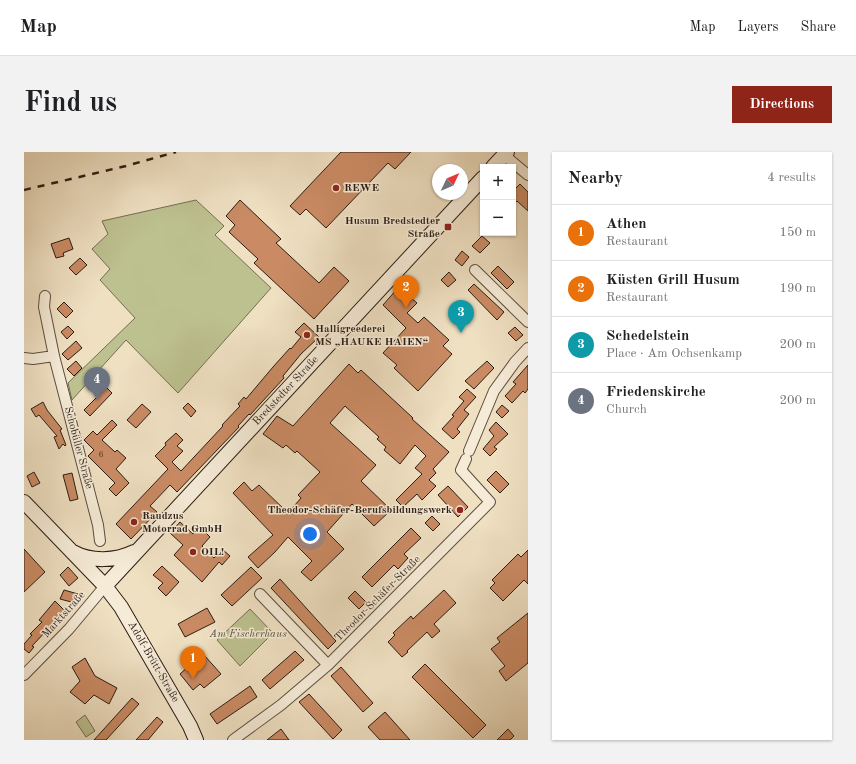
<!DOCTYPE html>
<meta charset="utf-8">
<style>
:root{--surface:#fff;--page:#f2f2f2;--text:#202124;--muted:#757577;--line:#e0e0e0;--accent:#8f2418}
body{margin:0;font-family:"Old Standard TT",serif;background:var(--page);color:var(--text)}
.controls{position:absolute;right:12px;top:12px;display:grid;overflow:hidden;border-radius:0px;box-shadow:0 1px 3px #0004}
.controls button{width:36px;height:36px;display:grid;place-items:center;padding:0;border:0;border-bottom:1px solid var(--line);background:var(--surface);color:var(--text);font:20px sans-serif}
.compass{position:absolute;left:408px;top:12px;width:36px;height:36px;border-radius:50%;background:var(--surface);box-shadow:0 1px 3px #0004;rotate:46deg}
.you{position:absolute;left:286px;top:382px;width:14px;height:14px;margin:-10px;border:3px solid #fff;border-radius:50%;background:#1a73e8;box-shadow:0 0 0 6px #1a73e833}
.badge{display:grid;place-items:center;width:26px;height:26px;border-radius:50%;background:var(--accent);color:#fff;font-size:13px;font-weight:700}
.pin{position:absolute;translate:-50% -33px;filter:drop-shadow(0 1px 2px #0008)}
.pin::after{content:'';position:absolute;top:21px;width:14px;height:12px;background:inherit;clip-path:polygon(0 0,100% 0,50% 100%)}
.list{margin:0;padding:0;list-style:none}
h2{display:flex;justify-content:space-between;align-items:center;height:52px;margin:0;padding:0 16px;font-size:17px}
h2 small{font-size:13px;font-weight:400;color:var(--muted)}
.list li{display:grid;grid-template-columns:26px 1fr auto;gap:12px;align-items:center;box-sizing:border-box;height:56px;padding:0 16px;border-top:1px solid var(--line)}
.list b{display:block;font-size:15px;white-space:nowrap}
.list p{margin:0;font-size:13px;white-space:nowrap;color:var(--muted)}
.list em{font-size:13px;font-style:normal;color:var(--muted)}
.map{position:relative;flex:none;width:504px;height:588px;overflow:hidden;border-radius:0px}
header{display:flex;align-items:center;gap:24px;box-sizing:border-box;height:56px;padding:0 20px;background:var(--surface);border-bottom:1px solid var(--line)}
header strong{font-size:19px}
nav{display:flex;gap:22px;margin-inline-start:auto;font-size:14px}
.intro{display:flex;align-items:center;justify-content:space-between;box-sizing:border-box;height:96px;padding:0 24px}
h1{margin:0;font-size:28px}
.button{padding:10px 18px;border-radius:0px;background:var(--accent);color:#fff;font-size:14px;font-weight:700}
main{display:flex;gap:24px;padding:0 24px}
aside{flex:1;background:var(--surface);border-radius:0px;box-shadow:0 1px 3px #0004}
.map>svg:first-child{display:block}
</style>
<header>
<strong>Map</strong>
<nav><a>Map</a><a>Layers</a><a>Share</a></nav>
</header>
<div class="intro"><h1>Find us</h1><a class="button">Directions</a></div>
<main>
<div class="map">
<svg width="504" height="588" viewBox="0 0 504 588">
<rect width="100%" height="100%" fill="#efe0c2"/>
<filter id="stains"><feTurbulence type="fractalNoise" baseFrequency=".005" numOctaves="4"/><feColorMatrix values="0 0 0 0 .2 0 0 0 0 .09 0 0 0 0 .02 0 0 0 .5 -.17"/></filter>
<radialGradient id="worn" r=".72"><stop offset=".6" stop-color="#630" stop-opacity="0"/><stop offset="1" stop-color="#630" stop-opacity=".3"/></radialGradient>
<!-- green -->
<path fill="#bdc190" stroke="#746e52" d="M172,48l28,26 -9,9 56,53 -93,105 -52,-53 -54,60 -4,-17 67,-65 -35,-38 10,-11 -18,-20 16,-15 -6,-13z
M226,457l23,24 -33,33 -23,-26z
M61,563l10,16 -9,6 -10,-15z"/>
<!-- building -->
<path fill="#ca8b64" stroke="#2b1c14" d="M317,0h70l-16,17 -7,-6 -62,65 -20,-19 -6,6 -10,-9z
M496,32l8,8v19l-11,-10 -4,4v-14z
M216,48l41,39 -5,4 43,40 15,-16 15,14 -35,38 -60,-56 4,-4 -29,-27 6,-7 -9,-9z
M458,84l8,7 -10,10 -8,-7z
M45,86l4,11 -10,4 1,3 -8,2 -5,-14z
M438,99l7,6 -7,9 -7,-6z
M56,106l7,7 -11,10 -7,-7z
M474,114l16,16 -7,7 -16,-16z
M425,120l7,8 -8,7 -7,-7z
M450,132l30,28 -7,8 -29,-30z
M373,137l11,11 2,-3 7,6 -10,10 11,10 6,-6 25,23 -6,6 9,8 -34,37 -24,-23 3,-3 -14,-12 23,-25 -23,-23z
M40,150l9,9 -7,7 -9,-9z
M280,171l15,14 -18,17 -18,22 1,2 -34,37 -1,-1 -11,12 1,1 -62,65 -7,-7 -20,21 7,6 -26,27 -15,-15 52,-55 -13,-13 11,-11 -1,-2 11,-10 7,7 -6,6 6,5 -11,11 9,9 42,-45 -1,-1 18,-19 -2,-2 6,-7 2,2 27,-32 17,-19 1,1 10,-12 -6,-5z
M44,174l6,6 -7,7 -6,-7z
M491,175l8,8 -7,6 -8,-8z
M52,189l6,7 -14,12 -6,-6z
M52,209l6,7 -8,8 -7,-7z
M463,209l7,7 -20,21 -9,-8z
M325,212l9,9 3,-3 52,48 -1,1 37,33 -16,17 3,4 -7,7 7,6 -14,14 -5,-6 -14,13 -7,-7 26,-26 -7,-6 11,-12 -11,-11 -15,19 -16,-14 2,-3 -9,-8 2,-2 -34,-31 -15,17 46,42 -15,16 30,29 -17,16 -22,-22 -25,28 17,17 -33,32 -10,-9 11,-11 -24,-24 -13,15 -17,16 -10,-11 25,-22 -40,-42 11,-11 8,9 7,-6 29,28 13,-15 -3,-3 22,-23 -23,-21 -2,2 -9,-8 -3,3 -20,-14 14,-18 16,10z
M504,213v24l-3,4 -2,-2 -11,12 -7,-7 11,-12 -3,-2z
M77,230l11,11 -22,23 -6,-6 14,-14 -5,-5z
M443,237l9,8 -12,13 5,4 -12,15 3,3 -7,7 -11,-10 12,-13 -2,-1 12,-14 -5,-4z
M19,250l4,8 15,19 -2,1 6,15 -1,1 -2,-2 -4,5 -5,-12 3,-1 -18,-21 -3,2 -5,-8z
M164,251l8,8 -5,6 -8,-9z
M118,252l9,8 -15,16 -9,-8z
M478,253l7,6 -7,7 -6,-6z
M88,268l5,5 -15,15 13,12 2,-2 9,8 -10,11 13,14 -13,13 -7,-7 6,-6 -27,-27 6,-6 -10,-10 9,-9 4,4z
M472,270l12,12 -14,13 3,2 -7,7 -7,-7 11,-13 -5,-6z
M472,319l13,13 -9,9 -13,-13z
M10,320l6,11 -8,4 -5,-11z
M48,321l6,26 -8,2 -7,-26z
M424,334l20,21 -10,10 -20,-22z
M408,364l8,8 -7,7 -8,-8z
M156,370l13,12 7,-7 10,10 -8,9 12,12 8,-9 8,7 -8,9 -3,-3 -17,20 -28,-27 9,-10 -13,-12z
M387,376l10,10 -17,16 4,4 -10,11 -4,-4 -22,22 -10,-10z
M0,397l21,23 -21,20z
M504,398v34l-4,-4 -21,21 -13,-13 5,-5 -3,-3 26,-26 3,3z
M138,414l17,16 -13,14 -8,-8 5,-5 -10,-8z
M44,415l10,11 -9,8 -9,-11z
M227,415l11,11 -30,28 -11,-11z
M256,427l56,62 -8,8 -57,-61z
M40,438l14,4 -3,9 -15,-4z
M420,438l12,13 -22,21 6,7 -8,7 -5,-6 -20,19 1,1 -6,5 -14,-15 7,-7 -2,-2 18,-17 2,3z
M331,439l11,11 -7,7 -11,-11z
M31,449l10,10 -33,35 2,1 -5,6 -5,-4v-5l8,-9 -2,-1 12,-12 -3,-2z
M183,456l8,14 -30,15 -7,-13z
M504,461v50l-22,18 -7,-10 6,-5 -14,-17 9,-7 -3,-4z
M271,499l9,9 -34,29 -8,-9z
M180,503l17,19 -17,14 -4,-4 -7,6 -13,-16 10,-9 1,1z
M61,506l10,18 22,12 -8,16 -15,-9 -9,9 -15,-12 10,-11 -8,-14z
M401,512l61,61 -13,13 -61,-61z
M317,515l32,36 -10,9 -32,-36z
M226,534l7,11 -40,27 -7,-10z
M285,542l33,36 -9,9 -34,-37z
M108,546l7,6 -33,36h-12z
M361,560l25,28h-30l-12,-13z
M133,565l6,5 -15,18h-12z
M257,577l8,11h-22z
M484,577l6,7 -4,4h-13z"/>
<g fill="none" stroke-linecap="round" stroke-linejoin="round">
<!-- street casing -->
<g stroke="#5c4d40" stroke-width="12">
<path id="street" d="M480,3l24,20
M451,118l53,52
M21,144l-1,11 10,49
M0,206l9,1 21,-3 44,169 2,16
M445,299l25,-60 21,-29 13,-14
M236,442l68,71
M0,523l45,-46 36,-43
M209,588l48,-35 47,-40 162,-163 -29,-32 5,-11"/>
</g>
<!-- secondary casing -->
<g stroke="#2b1c14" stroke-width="16">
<path id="secondary" d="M469,15l14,-15
M0,350l81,84 16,21 69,119 6,14
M49,400c18,10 43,9 61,0
M81,434l378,-408"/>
</g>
<!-- street -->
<use href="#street" stroke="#f5ebd7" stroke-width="10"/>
<!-- secondary -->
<use href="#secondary" stroke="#f5ebd7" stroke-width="14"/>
<!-- rail -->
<path stroke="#2b1c14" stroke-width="2.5" stroke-dasharray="7 7" stroke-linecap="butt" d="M0,38l102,-24 50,-14"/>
</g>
<!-- markers -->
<g fill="#8f2418" stroke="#f5ebd7" stroke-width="1.5">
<circle cx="312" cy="36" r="4"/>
<rect x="420" y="71" width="8" height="8" rx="2"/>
<circle cx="283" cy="183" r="4"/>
<circle cx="436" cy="358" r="4"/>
<circle cx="110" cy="370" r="4"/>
<circle cx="169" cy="400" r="4"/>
</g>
<g text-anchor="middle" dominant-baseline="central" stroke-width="3" stroke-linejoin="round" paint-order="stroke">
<!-- number labels -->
<g font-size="9" fill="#533828">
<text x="77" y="302">6</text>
</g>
<!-- poi labels -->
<g font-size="11" font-weight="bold" fill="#2b1c14" stroke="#f5ebd7" text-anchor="start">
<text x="320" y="36">REWE</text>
<text x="416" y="69" text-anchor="end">Husum Bredstedter<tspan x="416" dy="13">Straße</tspan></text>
<text x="291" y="177">Halligreederei<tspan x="291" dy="13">MS „HAUKE HAIEN“</tspan></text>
<text x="428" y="358" text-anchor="end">Theodor-Schäfer-Berufsbildungswerk</text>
<text x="118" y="364">Raudzus<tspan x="118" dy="13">Motorrad GmbH</tspan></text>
<text x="177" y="400">OIL!</text>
</g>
<!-- street labels -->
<g font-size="11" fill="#2b1c14" stroke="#f5ebd7">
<text transform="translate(262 239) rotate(-47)">Bredstedter Straße</text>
<text transform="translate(54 296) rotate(75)">Schobüller Straße</text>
<text transform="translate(354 447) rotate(-45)">Theodor-Schäfer-Straße</text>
<text transform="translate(40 463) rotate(-48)">Marktstraße</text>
<text transform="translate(129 510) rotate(60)">Adolf-Brütt-Straße</text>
</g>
<!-- park labels -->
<g font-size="11" font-style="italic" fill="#574e39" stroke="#f5ebd7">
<text x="224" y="482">Am Fischerhaus</text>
</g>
</g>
<rect width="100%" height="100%" filter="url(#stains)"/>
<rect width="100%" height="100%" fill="url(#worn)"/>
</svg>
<div class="controls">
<button>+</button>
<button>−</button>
</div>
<svg class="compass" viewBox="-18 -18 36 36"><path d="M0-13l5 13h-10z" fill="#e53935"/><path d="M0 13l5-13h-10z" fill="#757577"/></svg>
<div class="you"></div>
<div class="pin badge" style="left:169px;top:527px;background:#e8710a">1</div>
<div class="pin badge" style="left:382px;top:156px;background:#e8710a">2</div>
<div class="pin badge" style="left:437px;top:181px;background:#0f9aa8">3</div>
<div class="pin badge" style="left:73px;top:248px;background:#6b7280">4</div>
</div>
<aside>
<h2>Nearby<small>4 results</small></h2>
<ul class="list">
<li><span class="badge" style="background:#e8710a">1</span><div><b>Athen</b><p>Restaurant</p></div><em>150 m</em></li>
<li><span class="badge" style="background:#e8710a">2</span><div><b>Küsten Grill Husum</b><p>Restaurant</p></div><em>190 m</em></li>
<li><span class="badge" style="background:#0f9aa8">3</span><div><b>Schedelstein</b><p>Place · Am Ochsenkamp</p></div><em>200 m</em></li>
<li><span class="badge" style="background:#6b7280">4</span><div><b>Friedenskirche</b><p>Church</p></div><em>200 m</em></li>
</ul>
</aside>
</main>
